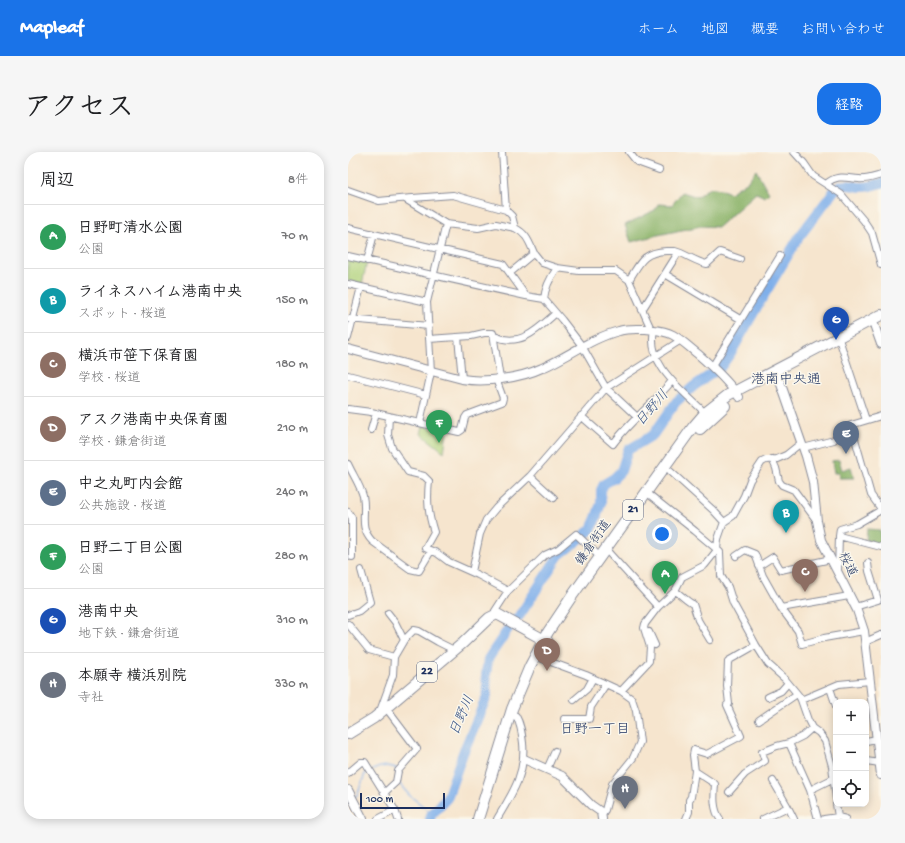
<!DOCTYPE html>
<html lang="ja">
<meta charset="utf-8">
<style>
:root{--surface:#fff;--page:#f6f6f6;--text:#202124;--muted:#757577;--line:#e0e0e0;--accent:#1a73e8}
body{margin:0;font-family:"Gochi Hand","Klee One",sans-serif;background:var(--page);color:var(--text)}
.controls{position:absolute;right:12px;bottom:12px;display:grid;overflow:hidden;border-radius:8px;box-shadow:0 2px 10px #0003}
.controls button{width:36px;height:36px;display:grid;place-items:center;padding:0;border:0;border-bottom:1px solid var(--line);background:var(--surface);color:var(--text);font:20px sans-serif}
.scale{position:absolute;left:12px;bottom:10px;width:85px;box-sizing:border-box;padding-left:4px;border:2px solid #1b2f5e;border-top:0;font-size:11px;line-height:14px;white-space:nowrap;color:#1b2f5e;-webkit-text-stroke:3px #fbf7ec;paint-order:stroke}
.you{position:absolute;left:314px;top:382px;width:14px;height:14px;margin:-10px;border:3px solid #fff;border-radius:50%;background:#1a73e8;box-shadow:0 0 0 6px #1a73e833}
.badge{display:grid;place-items:center;width:26px;height:26px;border-radius:50%;background:var(--accent);color:#fff;font-size:13px;font-weight:700}
.pin{position:absolute;translate:-50% -33px;filter:drop-shadow(0 1px 2px #0008)}
.pin::after{content:'';position:absolute;top:21px;width:14px;height:12px;background:inherit;clip-path:polygon(0 0,100% 0,50% 100%)}
.list{margin:0;padding:0;list-style:none}
h2{display:flex;justify-content:space-between;align-items:center;height:52px;margin:0;padding:0 16px;font-size:17px}
h2 small{font-size:13px;font-weight:400;color:var(--muted)}
.list li{display:grid;grid-template-columns:26px 1fr auto;gap:12px;align-items:center;box-sizing:border-box;height:64px;padding:0 16px;border-top:1px solid var(--line)}
.list b{display:block;font-size:15px;white-space:nowrap}
.list p{margin:0;font-size:13px;white-space:nowrap;color:var(--muted)}
.list em{font-size:13px;font-style:normal;color:var(--muted)}
.icon{flex:none;width:22px;height:22px;fill:none;stroke:currentColor;stroke-width:2;stroke-linecap:round;stroke-linejoin:round}
.map{position:relative;flex:none;width:533px;height:667px;overflow:hidden;border-radius:16px}
header{display:flex;align-items:center;gap:24px;box-sizing:border-box;height:56px;padding:0 20px;background:var(--accent);color:#fff}
header strong{font-size:19px}
nav{display:flex;gap:22px;margin-inline-start:auto;font-size:14px}
.intro{display:flex;align-items:center;justify-content:space-between;box-sizing:border-box;height:96px;padding:0 24px}
h1{margin:0;font-size:28px}
.button{padding:10px 18px;border-radius:16px;background:var(--accent);color:#fff;font-size:14px;font-weight:700}
main{display:flex;gap:24px;padding:0 24px}
aside{flex:1;background:var(--surface);border-radius:16px;box-shadow:0 2px 10px #0003}
.map>svg:first-child{display:block}
</style>
<header>
<strong>Mapleaf</strong>
<nav><a>ホーム</a><a>地図</a><a>概要</a><a>お問い合わせ</a></nav>
</header>
<div class="intro"><h1>アクセス</h1><a class="button">経路</a></div>
<main>
<aside>
<h2>周辺<small>8件</small></h2>
<ul class="list">
<li><span class="badge" style="background:#2e9e5b">A</span><div><b>日野町清水公園</b><p>公園</p></div><em>70 m</em></li>
<li><span class="badge" style="background:#0f9aa8">B</span><div><b>ライネスハイム港南中央</b><p>スポット · 桜道</p></div><em>150 m</em></li>
<li><span class="badge" style="background:#8d6e63">C</span><div><b>横浜市笹下保育園</b><p>学校 · 桜道</p></div><em>180 m</em></li>
<li><span class="badge" style="background:#8d6e63">D</span><div><b>アスク港南中央保育園</b><p>学校 · 鎌倉街道</p></div><em>210 m</em></li>
<li><span class="badge" style="background:#5c6f8a">E</span><div><b>中之丸町内会館</b><p>公共施設 · 桜道</p></div><em>240 m</em></li>
<li><span class="badge" style="background:#2e9e5b">F</span><div><b>日野二丁目公園</b><p>公園</p></div><em>280 m</em></li>
<li><span class="badge" style="background:#1a4fb4">G</span><div><b>港南中央</b><p>地下鉄 · 鎌倉街道</p></div><em>310 m</em></li>
<li><span class="badge" style="background:#6b7280">H</span><div><b>本願寺 横浜別院</b><p>寺社</p></div><em>330 m</em></li>
</ul>
</aside>
<div class="map">
<svg width="533" height="667" viewBox="0 0 533 667">
<rect width="100%" height="100%" fill="#fbf7ec"/>
<filter id="ink" filterUnits="userSpaceOnUse"><feTurbulence type="fractalNoise" baseFrequency=".025" numOctaves="2"/><feDisplacementMap in="SourceGraphic" scale="8" xChannelSelector="R" yChannelSelector="G"/><feConvolveMatrix kernelMatrix="1 2 1 2 8 2 1 2 1" color-interpolation-filters="sRGB"/></filter>
<filter id="wash" filterUnits="userSpaceOnUse"><feTurbulence type="fractalNoise" baseFrequency=".012" numOctaves="4" result="noise"/><feDisplacementMap in="SourceGraphic" scale="16" xChannelSelector="R" yChannelSelector="G"/><feGaussianBlur stdDeviation="0.9" result="paint"/><feColorMatrix in="noise" values="0 0 0 0 0 0 0 0 0 0 0 0 0 0 0 0 0 1.4 0 .05"/><feComposite in="paint" operator="in"/></filter>
<g filter="url(#wash)">
<rect width="100%" height="100%" fill="#f6e5ce"/>
<!-- green -->
<path fill="#afd179" stroke="#65806c" d="M0,106l19,4 -5,22 -14,-3z
M75,274l24,6 -3,20 -23,-18z"/>
<!-- forest -->
<path fill="#8bb369" stroke="#537164" d="M408,18l13,23 -4,4 -9,-4 -38,34 -17,-1 -43,9 -27,7 -6,-17 30,-15 3,-6 14,1 10,-13 16,5c12,-13 17,-10 32,-4l18,-12z
M491,308l3,10 9,-3 3,11h-15v-5h-5l-2,-12z
M519,377l13,1 1,14 -15,-4z"/>
<g fill="none" stroke-linecap="round" stroke-linejoin="round">
<!-- stream -->
<path stroke="#7fafea" stroke-width="1.5" d="M25,618c7,-4 15,-5 23,-2v2
M50,630l11,13 24,19
M6,645l3,-2 8,-21 4,-2"/>
<!-- river -->
<path stroke="#7fafea" stroke-width="10" d="M82,667l1,-4 16,-17 16,-45 24,-57 -1,-21 2,-16 22,-33 10,-11 39,-60 22,-17 10,-9 5,-11 5,-15v-13l3,-6 10,-6 7,-7 7,-21 25,-15 23,-33 18,-16 26,-18 12,-17 25,-44 42,-70 35,-46c11,-10 14,-5 27,-4 6,0 14,-2 20,-4"/>
</g>
</g>
<g filter="url(#ink)">
<g fill="none" stroke-linecap="round" stroke-linejoin="round">
<!-- minor casing -->
<g stroke="#888a96" stroke-width="8">
<path id="minor" d="M154,0l4,58
M281,0l8,10 22,8
M446,0l10,11 9,13 28,18 23,27 8,12 9,32
M478,32c11,-10 20,-6 33,-5 7,1 15,-2 22,-4
M0,38l31,11 20,-2 54,-4 53,15 6,6 3,12c12,6 14,14 19,25l-24,20
M57,47l41,25 32,4 18,-4 19,4
M0,76l155,36 23,32 18,3 18,21 20,26 24,42 31,29
M186,101l8,10 15,5 22,3h37l13,9 22,49
M0,104l178,40
M19,109l7,-27
M317,122l75,45
M281,128c11,-17 14,-28 37,-29 2,0 6,0 9,0 11,3 21,11 32,13l13,-12 20,7
M0,132l79,18
M196,147c1,-12 6,-21 13,-31
M294,158l36,-57
M0,167l81,7
M306,178c-8,36 29,60 51,83
M146,184c27,12 44,-7 62,-23
M110,185l4,42
M0,186l13,-51
M81,187l42,-3 13,-3h9l7,46
M492,190l26,78
M364,215l68,-111
M0,223l78,20
M0,257l23,3 88,20 3,-2 3,-12 2,-3 35,-13 1,-4 -7,-19
M41,264l-1,19 4,13 16,24 16,4 5,5c-2,19 -1,33 5,51l-9,16 12,5 12,9 29,13 30,16
M233,264l32,28c17,-23 41,-41 59,-63
M72,271l11,-51 -4,-70 19,-78
M503,273l20,70 10,14
M23,278l5,-17
M455,296l31,-8 10,-10 7,-5 30,-9
M424,307l4,9 3,13 3,4 12,5 23,31
M0,312c5,11 12,21 15,32 4,17 -5,30 9,45l38,28 9,2 12,-20
M322,319l43,39 11,12
M182,324l24,22
M303,344l44,35 25,21 1,24 7,11 5,16 23,42 12,19 17,15 14,17 2,4 7,20 4,8 7,5 6,8 7,25 4,33
M0,360l4,6v39
M491,384l42,11
M261,401l49,54
M388,404l9,-6 10,4 8,22 18,32 17,23 4,13 22,-6 40,-7
M411,414l14,-9 8,13 50,-11
M124,420l8,-38 6,-14 10,-12 34,-32 76,-88 75,-48
M490,420l1,-36 1,-7 17,-5 24,-14
M327,439c7,4 11,10 18,13l5,16 12,20
M507,455l23,-7 -9,-29 -1,-8
M433,456l68,-12
M40,461l7,9 9,18
M149,462l-2,-3 13,-20 37,-36 13,-6 18,-15 24,23
M0,463l11,-4 11,-9 -9,-32
M0,472l21,26 25,7
M301,480l6,13
M517,490l16,-7
M192,506l46,17 35,16 11,8 4,12 4,31 -7,16 -21,26 -7,26 -3,4
M482,536l6,18
M273,539l28,-30 1,-14 -6,-19 1,-4 13,-17 17,-16 7,-14 23,-12 12,-15 1,-11 6,-17 9,-6 11,-20 6,-16 12,-18 4,-2 11,-1 9,-4 15,-12
M420,545l13,-6 7,-8
M226,548l13,-11 6,-11
M453,548l38,-16 31,-3
M32,559l13,-36 1,-18 10,-17 10,-10 5,1 19,11 16,8
M216,567h25l2,-12 15,-23
M411,568l38,-26
M518,589l11,-2
M441,591l21,47 8,29
M518,609l14,2
M199,617l8,-18
M347,619l20,13c-1,12 -2,25 5,35
M0,621l13,-11h4l30,48 -17,9
M425,629l15,26 6,12
M462,638l24,-12
M381,640l16,-18 20,-13 -3,-9 15,-6 12,-3 14,-7 9,-8
M36,641l12,-11 2,-11 19,-22 -31,-41
M488,652l2,13
M47,658l3,9
M149,667c15,-25 29,-45 26,-76 -1,-10 -2,-18 -7,-27
M338,667l3,-7v-12l2,-3 4,-26 -2,-16 1,-5 13,4 34,-18 -14,-31 2,-1 -2,-18 1,-25 28,-16
M415,667l25,-12
M476,667l14,-2 8,2"/>
</g>
<!-- tertiary casing -->
<g stroke="#888a96" stroke-width="10">
<path id="tertiary" d="M524,167l9,25
M0,197l114,30c23,4 59,-1 80,-11 26,-11 49,-30 77,-37 8,-3 18,-2 27,-2 9,1 18,1 27,6 9,5 17,13 26,20 15,13 29,26 40,42
M428,218l30,86 7,26 4,39 4,19 36,70 7,21 17,144
M176,607l38,17 29,29 10,7 1,7
M0,638l15,29"/>
</g>
<!-- primary casing -->
<g stroke="#888a96" stroke-width="12">
<path id="primary" d="M352,277l25,-23
M0,582l26,-16 89,-75 26,-25 8,-4 51,28
M130,667l34,-110 18,-43 18,-34 24,-36 121,-169 12,-14 23,-18 153,-80"/>
</g>
<!-- minor -->
<use href="#minor" stroke="#fff" stroke-width="6"/>
<!-- tertiary -->
<use href="#tertiary" stroke="#fff" stroke-width="8"/>
<!-- primary -->
<use href="#primary" stroke="#fff" stroke-width="10"/>
</g>
</g>
<g text-anchor="middle" dominant-baseline="central" stroke-width="3" stroke-linejoin="round" paint-order="stroke">
<!-- shield labels -->
<g fill="#fbf7ec" stroke="#5e6b89" stroke-width="1">
<rect x="275" y="348" width="20" height="20" rx="3"/>
<rect x="69" y="510" width="20" height="20" rx="3"/>
</g>
<g font-size="12" font-weight="bold" fill="#1b2f5e">
<text x="285" y="358">21</text>
<text x="79" y="520">22</text>
</g>
<!-- street labels -->
<g font-size="13" fill="#1b2f5e" stroke="#fbf7ec">
<text transform="translate(246 391) rotate(-55)">鎌倉街道</text>
<text transform="translate(499 413) rotate(64)">桜道</text>
</g>
<!-- neighbourhood labels -->
<g font-size="14" fill="#1b2f5e" stroke="#fbf7ec">
<text x="438" y="228">港南中央通</text>
<text x="247" y="578">日野一丁目</text>
</g>
<!-- water labels -->
<g font-size="14" font-style="italic" fill="#395588" stroke="#fbf7ec">
<text transform="translate(305 257) rotate(-49)">日野川</text>
<text transform="translate(115 564) rotate(-67)">日野川</text>
</g>
</g>
</svg>
<div class="controls">
<button>+</button>
<button>−</button>
<button><svg class="icon" aria-label="locate" viewBox="0 0 24 24"><circle cx="12" cy="12" r="6"/><path d="M12 2v4M12 18v4M2 12h4M18 12h4"/></svg></button>
</div>
<div class="scale">100 m</div>
<div class="you"></div>
<div class="pin badge" style="left:317px;top:442px;background:#2e9e5b">A</div>
<div class="pin badge" style="left:438px;top:381px;background:#0f9aa8">B</div>
<div class="pin badge" style="left:457px;top:440px;background:#8d6e63">C</div>
<div class="pin badge" style="left:199px;top:519px;background:#8d6e63">D</div>
<div class="pin badge" style="left:498px;top:302px;background:#5c6f8a">E</div>
<div class="pin badge" style="left:91px;top:291px;background:#2e9e5b">F</div>
<div class="pin badge" style="left:488px;top:188px;background:#1a4fb4">G</div>
<div class="pin badge" style="left:277px;top:657px;background:#6b7280">H</div>
</div>
</main>
